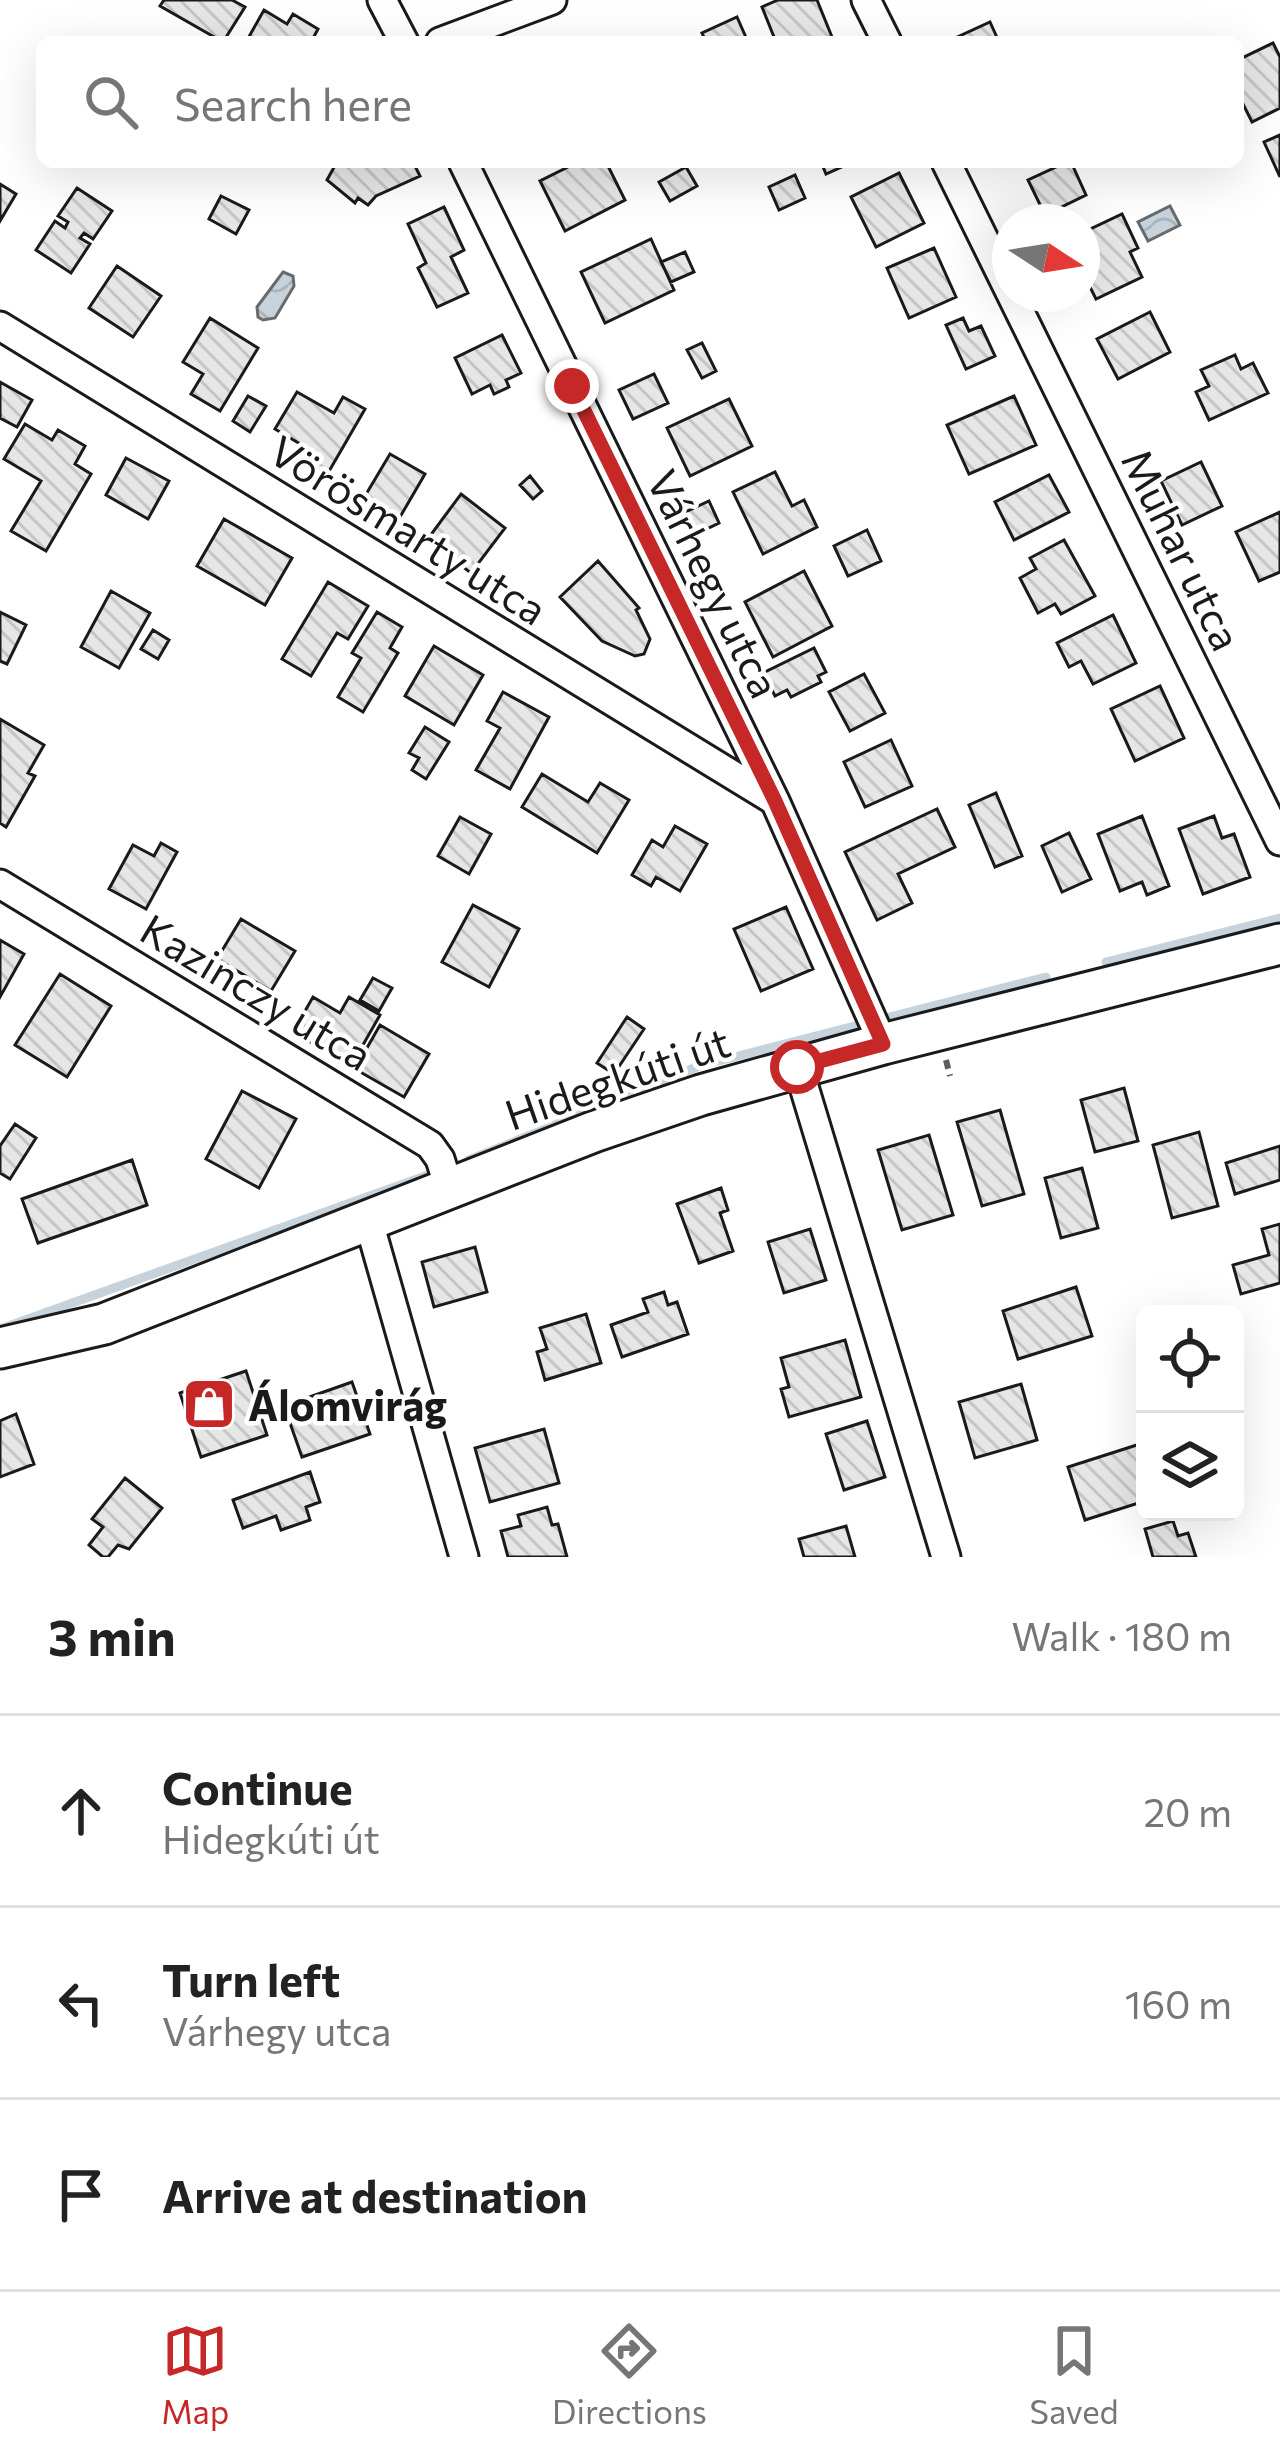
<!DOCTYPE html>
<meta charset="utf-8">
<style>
:root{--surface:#fff;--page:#f2f2f2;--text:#222;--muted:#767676;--line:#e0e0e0;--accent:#c62828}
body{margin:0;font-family:Commissioner,sans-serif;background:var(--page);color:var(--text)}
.controls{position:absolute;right:36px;bottom:36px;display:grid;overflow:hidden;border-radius:18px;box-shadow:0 12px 48px #0002}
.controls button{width:108px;height:108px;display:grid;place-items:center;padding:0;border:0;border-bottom:3px solid var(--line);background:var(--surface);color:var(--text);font:60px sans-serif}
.compass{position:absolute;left:992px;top:204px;width:108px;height:108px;border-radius:50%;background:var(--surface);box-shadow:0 12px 48px #0002;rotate:102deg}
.stop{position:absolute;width:36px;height:36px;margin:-27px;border:9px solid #c62828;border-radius:50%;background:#fff}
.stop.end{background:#c62828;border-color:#fff;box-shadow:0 3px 12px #0008}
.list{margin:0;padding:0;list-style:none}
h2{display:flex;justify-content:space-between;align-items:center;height:156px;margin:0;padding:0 48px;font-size:51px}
h2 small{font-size:39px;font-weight:400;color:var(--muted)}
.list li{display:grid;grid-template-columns:78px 1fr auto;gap:36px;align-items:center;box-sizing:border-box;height:192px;padding:0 48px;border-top:3px solid var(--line)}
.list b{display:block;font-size:45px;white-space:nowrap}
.list p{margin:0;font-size:39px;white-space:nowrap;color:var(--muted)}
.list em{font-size:39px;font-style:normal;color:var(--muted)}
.icon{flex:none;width:66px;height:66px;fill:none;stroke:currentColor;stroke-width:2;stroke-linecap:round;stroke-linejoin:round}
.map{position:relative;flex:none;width:1280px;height:1557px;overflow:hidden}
.search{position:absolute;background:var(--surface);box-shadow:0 12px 48px #0002;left:36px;right:36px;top:36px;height:132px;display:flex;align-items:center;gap:30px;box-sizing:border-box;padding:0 42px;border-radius:18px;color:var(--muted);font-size:45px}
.sheet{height:732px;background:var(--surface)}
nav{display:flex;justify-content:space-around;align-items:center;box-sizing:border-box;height:168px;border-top:3px solid var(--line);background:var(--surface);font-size:33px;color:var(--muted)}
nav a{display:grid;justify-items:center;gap:6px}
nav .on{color:var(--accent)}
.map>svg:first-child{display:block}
</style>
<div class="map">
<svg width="1280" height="1557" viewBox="0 0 1280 1557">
<defs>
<pattern id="water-waves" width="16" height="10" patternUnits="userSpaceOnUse" patternTransform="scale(3)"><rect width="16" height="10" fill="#c6d2dc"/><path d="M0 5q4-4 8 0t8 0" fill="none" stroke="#aab4bc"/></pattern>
<pattern id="building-back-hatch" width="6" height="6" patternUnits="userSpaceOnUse" patternTransform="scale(3)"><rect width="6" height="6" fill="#e6e6e6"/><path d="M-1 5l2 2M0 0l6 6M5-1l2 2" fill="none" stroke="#c5c5c5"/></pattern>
</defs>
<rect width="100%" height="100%" fill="#fff"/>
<!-- water -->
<path fill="url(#water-waves)" stroke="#6a6a6a" stroke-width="3" d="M1170,206l10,19 -32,16 -10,-19z
M283,272l10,4 1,10 -19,32 -12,2 -5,-3 -1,-10z"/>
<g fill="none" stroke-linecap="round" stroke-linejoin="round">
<!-- stream -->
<path stroke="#c6d2dc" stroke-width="9" d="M1106,962l174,-44
M469,1160l230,-94 347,-89
M0,1329l442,-159"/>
</g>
<!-- building -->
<path fill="url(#building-back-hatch)" stroke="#1a1a1a" stroke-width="3" d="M164,0h68l13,7 -22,35 -63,-36z
M817,0l17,42h-58l-14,-35 16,-7z
M264,10l23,14 6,-10 25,15 -7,13h-65z
M737,17l11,25h-42l-4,-9z
M990,22l9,20h-47l-1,-2z
M1273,43l7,14v51l-28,14 -14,-28v-34z
M1280,135v42l-16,-35z
M337,162h76l7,14 -44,20 -8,9 -10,-7 -3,5 -28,-23z
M578,162h28l19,38 -60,31 -25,-50z
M821,162h32l-27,12z
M1067,162h4l15,33 -41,20 -17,-35z
M686,167l11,19 -27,15 -11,-19z
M899,173l25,50 -48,24 -25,-50z
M795,175l10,23 -26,12 -10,-23z
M0,184l16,10 -16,27z
M77,188l35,23 -19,28 -9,-6 -4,5 10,6 -19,29 -35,-23 19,-29 10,7 3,-6 -10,-6z
M221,196l28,14 -13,24 -27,-15z
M444,207l20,43 -13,7 17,36 -31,14 -19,-39 8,-5 -18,-39z
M1122,214l16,34 -8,4 12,25 -46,22 -11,-22 -3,2v-46z
M651,239l23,51 -69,33 -24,-51z
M934,248l22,49 -47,21 -22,-50z
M685,252l9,20 -23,10 -10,-20z
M117,266l44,30 -28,41 -44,-29z
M1150,312l20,40 -52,27 -21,-40z
M210,318l48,30 -38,63 -29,-17 12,-20 -20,-12z
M963,318l6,13 12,-5 14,30 -29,13 -20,-44z
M502,335l19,38 -15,7 3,7 -15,7 -4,-9 -18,9 -17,-36z
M702,343l14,28 -14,7 -15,-28z
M1235,355l6,14 12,-6 15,30 -59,27 -13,-28 13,-6 -8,-16z
M654,374l14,29 -35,16 -14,-29z
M0,382l32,18 -15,27 -17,-9z
M297,392l37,21 9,-16 22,12 -37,64 -19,-6 -3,-5 6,-11 -37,-22z
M248,396l18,10 -16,26 -17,-11z
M1014,396l22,49 -67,29 -22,-49z
M729,399l23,47 -62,30 -23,-48z
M25,424l27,16 6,-10 27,16 -10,18 16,10 -45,77 -35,-20 30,-50 -37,-22z
M390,454l35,20 -25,43 -35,-21z
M126,458l43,23 -21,38 -42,-24z
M1201,462l21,44 -40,19 -21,-44z
M775,472l17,34 12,-6 13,27 -54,27 -30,-62z
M1049,475l20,37 -55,28 -19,-38z
M530,476l12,15 -9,8 -13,-14z
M461,494l44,34 -34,45 -44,-33z
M709,501l10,22 -27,13 -11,-22z
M1280,512v60l-21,9 -23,-49z
M224,519l68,39 -27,47 -68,-39z
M867,530l14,31 -33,15 -14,-30z
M1064,540l31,56 -34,18 -6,-10 -17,9 -18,-35 16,-9 -6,-11z
M598,561l41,47 -3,2 14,29 -6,15 -9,2 -33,-15 -42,-44z
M804,571l28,55 -59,31 -28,-55z
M328,582l40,24 -20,33 -11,-6 -26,43 -29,-17z
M111,591l39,22 -31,55 -38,-21z
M0,612l26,13 -19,39 -7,-3z
M377,612l25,15 -12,21 8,5 -35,59 -25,-15 23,-39 -9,-5z
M1113,615l23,48 -43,21 -12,-23 -12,6 -12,-24z
M153,630l16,10 -11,19 -17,-10z
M434,646l49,29 -29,50 -49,-29z
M814,648l12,24 -8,4 3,6 -30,15 -4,-7 -12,6 -12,-23z
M864,674l21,39 -35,18 -21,-39z
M1160,686l24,52 -49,23 -24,-52z
M503,692l46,25 -39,72 -34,-19 24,-42 -13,-7z
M0,719l44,26 -16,28 7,3 -29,51 -6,-4z
M425,727l24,15 -23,37 -14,-9 7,-12 -10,-5z
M891,740l21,46 -47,21 -21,-45z
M542,774l46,28 12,-19 29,17 -32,53 -75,-46z
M996,793l26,63 -27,11 -26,-62z
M937,809l18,38 -57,27 14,29 -35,17 -32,-68z
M1142,816l27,70 -22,9 -5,-13 -22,9 -22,-57z
M1214,816l8,22 12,-4 16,43 -47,17 -24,-65z
M460,817l31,17 -22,40 -31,-18z
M675,826l32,18 -27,47 -24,-14 -5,9 -19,-11 20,-35 11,7z
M1069,833l22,46 -29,13 -20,-46z
M161,843l16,9 -31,57 -37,-20 24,-44 21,11z
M473,905l46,24 -30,58 -47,-25z
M786,907l27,62 -52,22 -27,-62z
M241,919l54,32 -24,40 -54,-32z
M0,940l24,14 -24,43z
M60,974l51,32 -44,71 -52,-32z
M373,978l19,10 -13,23 -19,-11z
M313,997l27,16 9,-16 31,18 -29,51 -58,-34z
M627,1017l17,12 -30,45 -17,-11z
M380,1025l49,29 -25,43 -49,-28z
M1124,1088l14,53 -43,11 -14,-52z
M242,1091l54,28 -37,69 -53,-29z
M1000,1110l24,84 -42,12 -25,-84z
M15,1124l21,14 -26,41 -10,-6v-27z
M1199,1132l19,74 -46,12 -19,-73z
M929,1135l24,80 -51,15 -24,-80z
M1280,1146v34l-45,14 -9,-31z
M132,1160l15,45 -109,38 -16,-44z
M1082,1168l16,60 -37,10 -16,-60z
M721,1188l7,22 -8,3 13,38 -34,12 -22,-59z
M1280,1224v59l-39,11 -8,-29 36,-10 -7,-26z
M810,1229l16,51 -42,13 -16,-51z
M475,1247l12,45 -53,15 -12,-45z
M1076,1287l16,49 -74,23 -15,-48z
M664,1292l4,13 9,-3 11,32 -66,23 -11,-32 37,-13 -5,-13z
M586,1314l15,49 -56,17 -8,-28 10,-3 -7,-21z
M845,1340l16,57 -72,20 -8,-28 8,-2 -8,-29z
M246,1371l21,64 -66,22 -21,-64z
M352,1382l18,52 -68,23 -18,-51z
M1021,1384l16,56 -62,18 -16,-56z
M16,1414l18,50 -34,13v-56z
M867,1421l18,56 -41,13 -18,-56z
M544,1429l15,54 -69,19 -15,-54z
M1140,1444l5,15v42l-60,19 -17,-53z
M310,1472l10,30 -14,5 4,13 -29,10 -5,-14 -33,12 -10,-28z
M125,1478l37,30 -33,41 -11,-4 -10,12h-5l-14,-12 14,-18 -11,-8z
M547,1507l5,18 6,-1 9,33h-59l-7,-26 20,-5 -3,-11z
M1173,1521l5,15 10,-3 8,24h-43l-8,-28z
M846,1526l9,31h-51l-5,-18z"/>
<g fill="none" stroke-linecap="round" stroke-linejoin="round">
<!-- street casing -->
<g stroke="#1a1a1a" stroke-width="33">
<path id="street" d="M382,0l22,42
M866,0l21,42
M440,42l112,-42
M463,162l312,639 108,243
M946,162l64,130
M1011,294l269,547
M0,326l775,475
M0,884l430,261 10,14 9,28
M798,1067l148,490
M368,1219l96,338"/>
</g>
<!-- secondary casing -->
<g stroke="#1a1a1a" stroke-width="45">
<path id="secondary" d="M0,1348l104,-24 489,-192 108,-37 182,-51 397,-100"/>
</g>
<!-- path -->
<path stroke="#5f5f5f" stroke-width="6" stroke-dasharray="9 6" stroke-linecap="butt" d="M946,1060l4,16"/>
<!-- street -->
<use href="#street" stroke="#fff" stroke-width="27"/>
<!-- secondary -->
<use href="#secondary" stroke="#fff" stroke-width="39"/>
</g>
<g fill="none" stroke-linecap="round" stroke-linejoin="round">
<!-- route -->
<path stroke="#c62828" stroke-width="15" d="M572,386l203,415 108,243 -86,23"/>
</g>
<!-- icons -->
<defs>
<g id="shop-square" transform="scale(2.7)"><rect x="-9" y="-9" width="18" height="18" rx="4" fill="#c62828" stroke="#fff"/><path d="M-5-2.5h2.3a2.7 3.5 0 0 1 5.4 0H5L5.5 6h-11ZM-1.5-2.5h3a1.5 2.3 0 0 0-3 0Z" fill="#fff"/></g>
</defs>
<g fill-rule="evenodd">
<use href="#shop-square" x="209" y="1404"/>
</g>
<g text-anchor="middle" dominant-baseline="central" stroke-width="9" stroke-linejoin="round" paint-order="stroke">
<!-- street labels -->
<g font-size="42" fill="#1a1a1a" stroke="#fff">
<text transform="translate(409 529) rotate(32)">Vörösmarty utca</text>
<text transform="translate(1183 549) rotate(64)">Muhar utca</text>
<text transform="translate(715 583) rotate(64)">Várhegy utca</text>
<text transform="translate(257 991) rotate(31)">Kazinczy utca</text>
<text transform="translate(617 1077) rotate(-19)">Hidegkúti út</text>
</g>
<!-- poi labels -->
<g font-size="42" font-weight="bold" fill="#1a1a1a" stroke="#fff" text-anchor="start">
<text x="248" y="1404">Álomvirág</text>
</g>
</g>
</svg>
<div class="controls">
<button><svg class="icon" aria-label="locate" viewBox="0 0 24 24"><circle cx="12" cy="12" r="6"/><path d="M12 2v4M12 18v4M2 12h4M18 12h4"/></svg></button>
<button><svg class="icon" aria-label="layers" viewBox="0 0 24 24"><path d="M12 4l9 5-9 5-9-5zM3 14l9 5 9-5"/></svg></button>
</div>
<svg class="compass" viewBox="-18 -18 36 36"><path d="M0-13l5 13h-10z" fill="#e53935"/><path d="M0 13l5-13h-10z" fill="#767676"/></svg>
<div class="stop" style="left:797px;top:1067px"></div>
<div class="stop end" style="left:572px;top:386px"></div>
<div class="search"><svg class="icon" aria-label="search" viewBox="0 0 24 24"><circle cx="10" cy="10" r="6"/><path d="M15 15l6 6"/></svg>Search here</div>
</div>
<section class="sheet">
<h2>3 min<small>Walk · 180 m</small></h2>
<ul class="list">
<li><svg class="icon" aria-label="ahead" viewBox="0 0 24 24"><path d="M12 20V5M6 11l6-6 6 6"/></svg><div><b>Continue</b><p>Hidegkúti út</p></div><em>20 m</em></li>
<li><svg class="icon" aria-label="left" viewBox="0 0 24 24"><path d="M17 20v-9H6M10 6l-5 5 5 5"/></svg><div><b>Turn left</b><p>Várhegy utca</p></div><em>160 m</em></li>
<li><svg class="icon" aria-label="arrive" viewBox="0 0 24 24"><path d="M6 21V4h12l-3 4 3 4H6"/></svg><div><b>Arrive at destination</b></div></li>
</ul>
</section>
<nav>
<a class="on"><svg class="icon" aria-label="map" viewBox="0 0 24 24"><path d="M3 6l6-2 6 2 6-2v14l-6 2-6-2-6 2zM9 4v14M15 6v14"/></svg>Map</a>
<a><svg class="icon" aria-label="directions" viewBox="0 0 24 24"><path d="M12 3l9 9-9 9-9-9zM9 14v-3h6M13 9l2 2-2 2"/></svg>Directions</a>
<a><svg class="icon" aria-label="saved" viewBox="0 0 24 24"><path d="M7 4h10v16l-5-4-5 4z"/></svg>Saved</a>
</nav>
